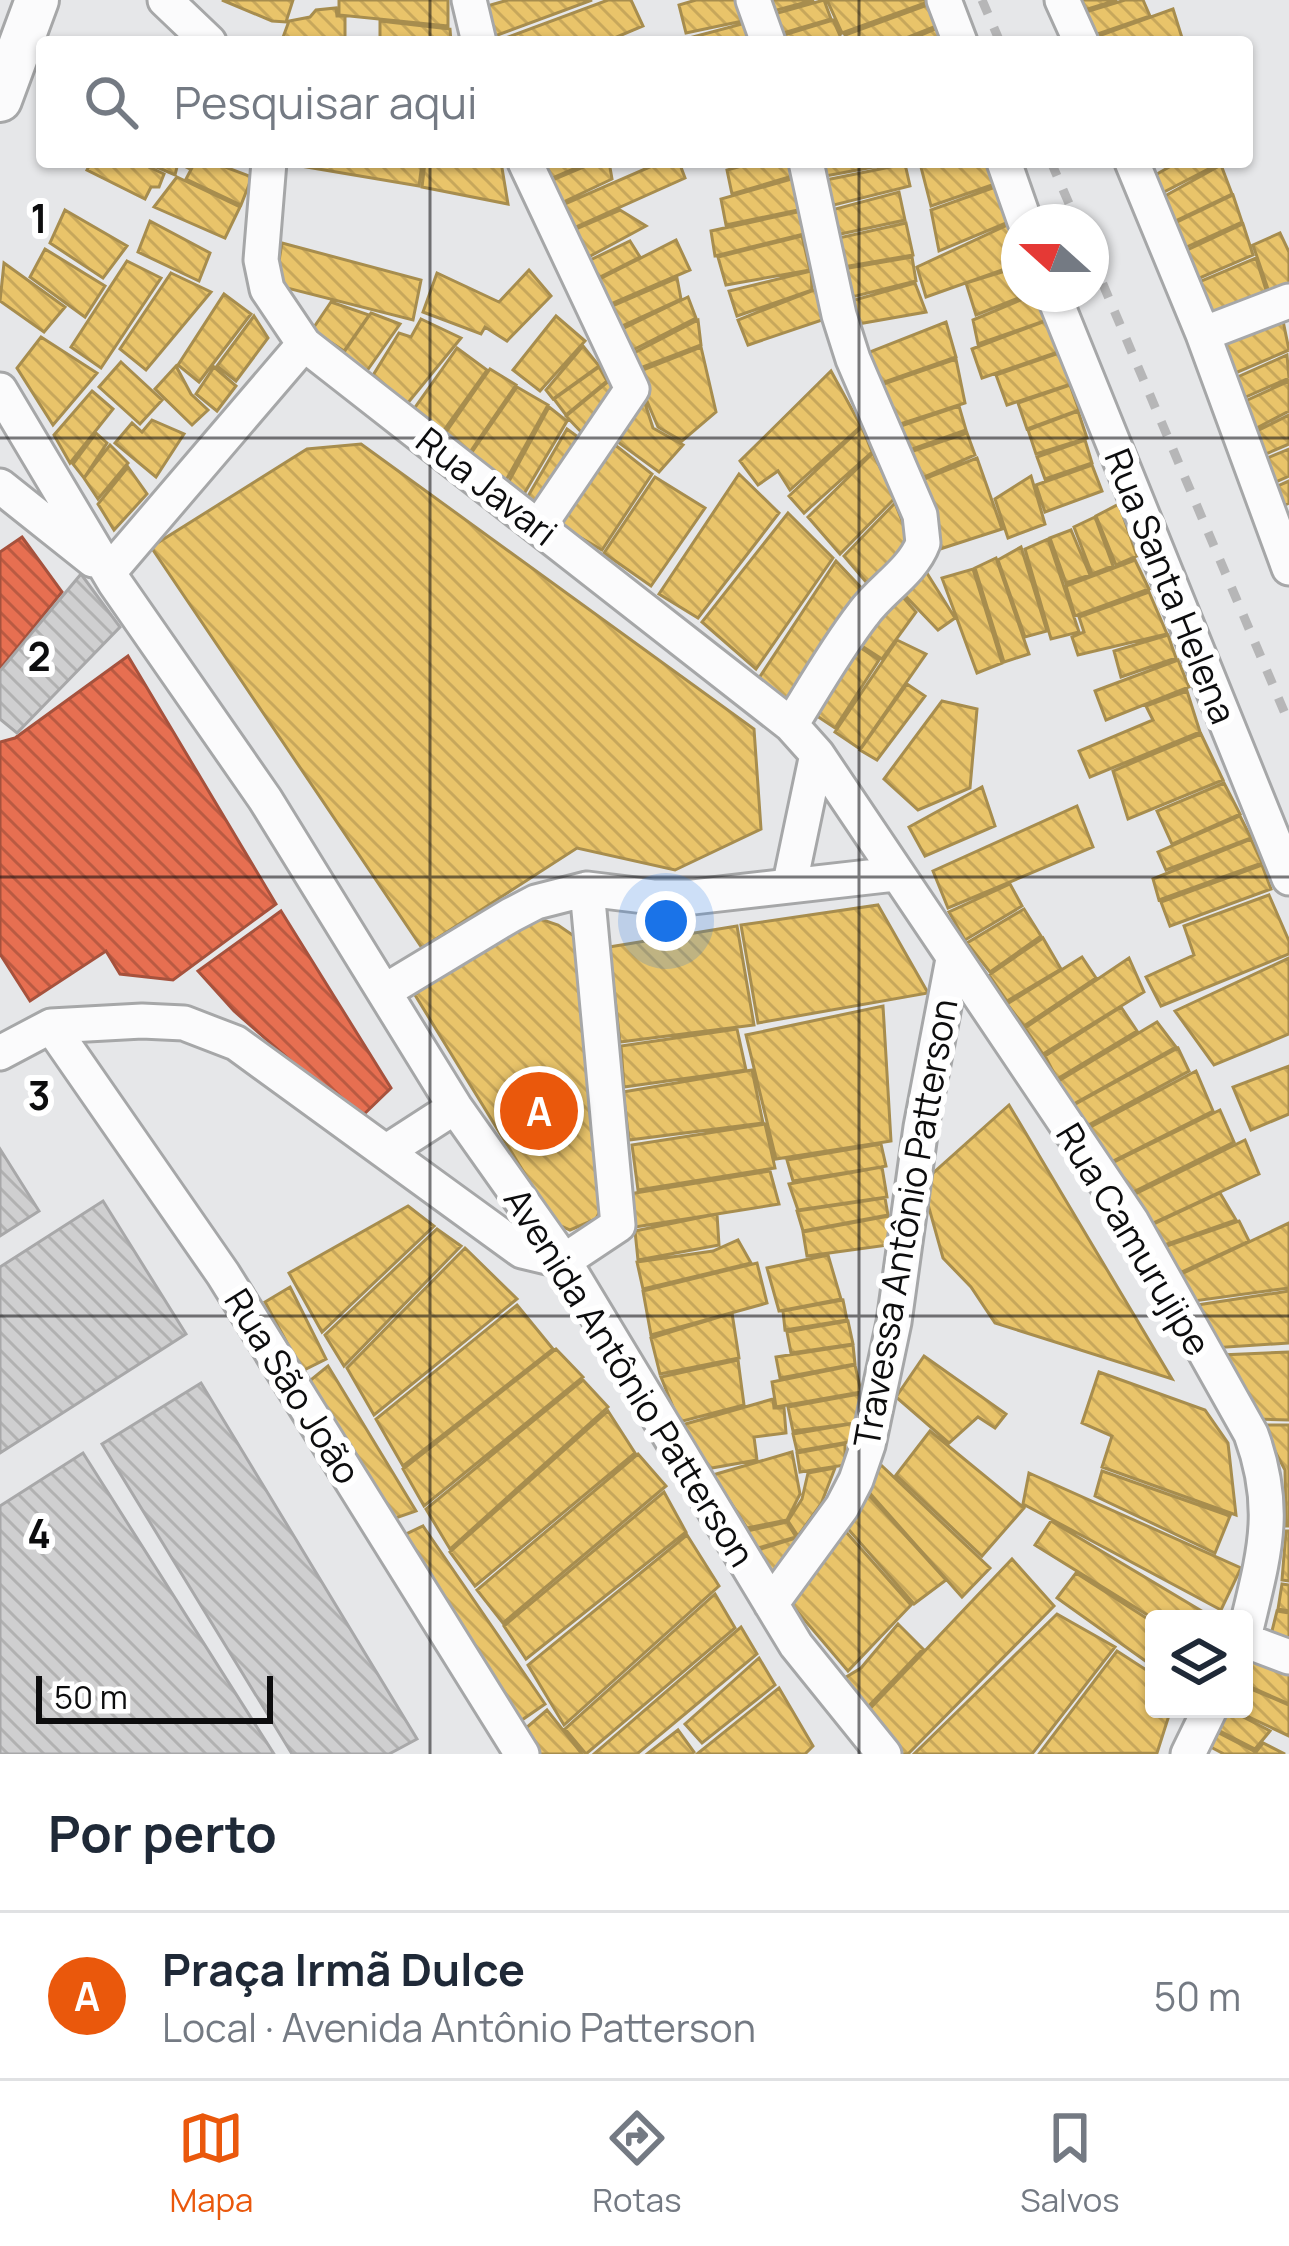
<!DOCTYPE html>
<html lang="pt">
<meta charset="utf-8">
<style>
:root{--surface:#fff;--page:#f2f2f3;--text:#1f2937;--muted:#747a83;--line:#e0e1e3;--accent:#ea580c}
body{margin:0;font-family:Manrope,sans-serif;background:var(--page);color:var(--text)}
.controls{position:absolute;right:36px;bottom:36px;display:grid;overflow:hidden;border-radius:12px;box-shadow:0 3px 9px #0004}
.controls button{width:108px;height:108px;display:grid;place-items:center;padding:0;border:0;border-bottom:3px solid var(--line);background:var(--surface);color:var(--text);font:60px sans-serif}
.compass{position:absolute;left:1001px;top:204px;width:108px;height:108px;border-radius:50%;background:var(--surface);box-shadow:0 3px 9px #0004;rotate:291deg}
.scale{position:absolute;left:36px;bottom:30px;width:237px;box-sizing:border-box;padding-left:12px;border:6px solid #0d0d0e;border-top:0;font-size:33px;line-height:42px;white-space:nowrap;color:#0d0d0e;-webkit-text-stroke:9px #fff;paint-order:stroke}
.you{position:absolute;left:666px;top:921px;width:42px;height:42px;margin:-30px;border:9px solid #fff;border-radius:50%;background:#1a73e8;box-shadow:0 0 0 18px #1a73e833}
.badge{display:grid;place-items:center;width:78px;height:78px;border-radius:50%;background:var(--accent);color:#fff;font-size:39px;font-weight:700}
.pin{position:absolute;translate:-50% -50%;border:6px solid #fff;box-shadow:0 3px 12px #0006}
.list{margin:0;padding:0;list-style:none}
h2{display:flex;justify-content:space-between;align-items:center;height:156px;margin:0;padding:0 48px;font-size:51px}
h2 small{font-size:39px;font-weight:400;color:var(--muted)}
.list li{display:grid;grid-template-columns:78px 1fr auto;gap:36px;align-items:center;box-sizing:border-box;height:168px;padding:0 48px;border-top:3px solid var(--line)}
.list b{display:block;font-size:45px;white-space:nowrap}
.list p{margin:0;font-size:39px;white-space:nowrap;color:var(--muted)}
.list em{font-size:39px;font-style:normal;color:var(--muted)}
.icon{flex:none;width:66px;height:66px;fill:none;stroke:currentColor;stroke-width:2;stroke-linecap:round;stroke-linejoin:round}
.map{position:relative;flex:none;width:1289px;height:1754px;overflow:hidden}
.search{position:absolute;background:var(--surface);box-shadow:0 3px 9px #0004;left:36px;right:36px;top:36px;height:132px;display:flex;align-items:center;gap:30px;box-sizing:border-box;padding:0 42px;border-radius:12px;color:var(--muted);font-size:45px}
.sheet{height:324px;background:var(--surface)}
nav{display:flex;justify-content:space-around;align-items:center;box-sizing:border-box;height:168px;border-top:3px solid var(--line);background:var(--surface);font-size:33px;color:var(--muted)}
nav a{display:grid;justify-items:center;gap:6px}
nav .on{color:var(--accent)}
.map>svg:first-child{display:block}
</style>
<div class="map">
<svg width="1289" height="1754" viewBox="0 0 1289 1754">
<defs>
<pattern id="homes-back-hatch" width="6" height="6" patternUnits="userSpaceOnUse" patternTransform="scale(3)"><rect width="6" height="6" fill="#e9c46a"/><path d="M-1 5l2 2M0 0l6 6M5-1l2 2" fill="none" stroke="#c7a75b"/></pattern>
<pattern id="shops-back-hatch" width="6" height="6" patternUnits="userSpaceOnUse" patternTransform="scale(3)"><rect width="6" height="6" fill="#e76f51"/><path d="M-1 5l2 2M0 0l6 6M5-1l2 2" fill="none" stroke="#ba5a42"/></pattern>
<pattern id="building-back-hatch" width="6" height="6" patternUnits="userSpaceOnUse" patternTransform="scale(3)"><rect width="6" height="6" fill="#cfcfd0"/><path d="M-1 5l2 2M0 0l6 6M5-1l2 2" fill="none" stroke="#b1b1b1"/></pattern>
</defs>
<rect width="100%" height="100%" fill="#e6e7e9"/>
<!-- homes -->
<path fill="url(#homes-back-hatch)" stroke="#a78d4e" stroke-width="3" d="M222,0h71l-7,22 -14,-1z
M339,0h109v26l-109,-11z
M508,0h84l-105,39 -7,-31z
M608,0h23l12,26 -38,16h-110z
M696,0h51l5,19 -66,14 -7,-28z
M762,0h52l-48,13z
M824,0l7,19 -58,17 -6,-20z
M827,0h100l1,2 -86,31z
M1073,0h44l-39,12z
M1125,0h18l7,16 -61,21 -10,-23z
M930,4l9,21 -43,17h-47l-4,-7z
M336,8l1,8h8v26l-63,-2 7,-19 21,-4 6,-7z
M1173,9l10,32 -93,-2z
M833,20l8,18 -12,4h-53l-2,-4z
M380,21l70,8 1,13h-71z
M753,21l5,21h-84z
M940,27l4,15h-40z
M91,162h47l26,12 -5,13h-8l-6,12 -58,-29z
M145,162h48l-3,7 -12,-6 -3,12z
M195,162h17l40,15 -11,28 -55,-26z
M277,162l145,1 -3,23z
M425,162h76l7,42 -86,-17z
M540,162h50l-42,18z
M595,162h14l3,17 -53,25 -9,-23z
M661,162h18l6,16 -116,52 -9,-24z
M756,162h36l4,13 -64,19 -5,-24z
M815,162h85l-80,15z
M938,162h50l7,22 -64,22 -10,-39z
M1178,162h41l1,1 -60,31 -10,-16z
M905,164l5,22 -84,21 -5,-26z
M1221,165l11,29 -59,28 -8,-26z
M177,177l63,30 -15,31 -71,-31z
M795,178l8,31 -77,16 -5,-26z
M998,186l13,35 -72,30 -8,-41z
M899,192l6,28 -69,15 -8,-24z
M1233,195l9,27 -60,27 -9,-25z
M65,210l62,36 -24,32 -53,-35z
M620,210l26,16 -63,34 -12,-29z
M802,211l2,23 -89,22 -4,-25z
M150,221l60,32 -11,28 -61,-29z
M1014,222l5,42 -93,33 -9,-30z
M906,223l7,32 -70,12 -9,-28z
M1243,224l10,31 -58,25 -12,-28z
M1280,233l9,19v35l-20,5 -16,-47z
M802,236l8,34 -84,15 -8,-28z
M676,240l14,30 -86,37 -12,-24z
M630,241l10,16 -48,24 -8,-18z
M282,243l139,37 -8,40 -138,-35z
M45,249l60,37 -20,31 -55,-40z
M912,257l4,24 -68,17 -5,-29z
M1256,258l11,35 -64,24 -9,-33z
M127,261l34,17 -60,90 -30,-21z
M4,263l61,44 -21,25 -44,-31z
M1019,267v27h9l-52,21 -10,-32z
M529,270l22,26 -44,45 -22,-14 -4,7 -58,-22 14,-39 62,29z
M811,271l1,19 -75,26 -8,-25z
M171,273l40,19 -65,78 -26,-21z
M677,278l4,21 -68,31 -8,-21z
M915,283l11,29 -68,12 -7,-23z
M819,288l6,31 -77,26 -10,-25z
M224,294l27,20 -52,68 -21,-17z
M1035,294h5l7,26 -69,24 -5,-24z
M688,297l8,21 -71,36 -11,-21z
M331,302l38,13 -25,36 -32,-21z
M371,313l29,11 -36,51 -24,-17z
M254,316l14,22 -32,43 -19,-15z
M556,316l29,25 -45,50 -27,-21z
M1282,316l7,34 -56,24 -16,-36z
M421,319l40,19 -54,66 -35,-27 27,-44 12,4z
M698,320l3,25 -66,25 -5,-15z
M1048,320l10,32 -76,26 -10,-29z
M946,322l10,35 -83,29 -11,-31z
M41,337l56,36 -44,52 -36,-57z
M583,346l16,20 -46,33 -7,-9z
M701,347l15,65 -34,29 -24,-14 -23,-54z
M457,348l30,22 -48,67 -25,-28z
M1059,353l12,31 -64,21 -11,-30z
M1287,355l2,23 -50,22 -6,-21z
M956,359l9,44 -74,24 -19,-39z
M121,362l41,38 -22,24 -41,-37z
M176,366l15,28 17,16 -16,15 -37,-36z
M214,367l22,19 -19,25 -21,-17z
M599,367l8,14 -41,34 -12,-16z
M490,369l26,16 -48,70 -26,-17z
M831,371l30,55 -71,64 -12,-19 -20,14 -18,-24z
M610,380l9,21 -34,35 -19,-20z
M1289,381v30l-40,21 -8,-29z
M1070,385l9,25 -52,19 -9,-26z
M517,387l31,18 -43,77 -35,-27z
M92,391l21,18 -43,54 -16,-28z
M641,391l12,37 30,17 -24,27 -52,-38z
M959,406l7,24 -62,22 -12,-23z
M549,407l18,14 -46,78 -14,-14z
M1078,411l9,27 -51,16 -8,-24z
M1289,415v29l-30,13 -8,-23z
M152,420l32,14 -28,43 -41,-34 17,-20 10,9z
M862,427l10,25 -68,61 -15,-17z
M567,429l22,16 -47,71 -18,-13z
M96,433l11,10 -23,35 -11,-14z
M967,433l8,22 -62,27 -9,-28z
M605,437l47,37 -50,76 -50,-29z
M1085,440l7,23 -47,16 -8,-22z
M361,444l393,285 7,100 -86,41 -98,-22 -155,100 -271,-401 156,-98z
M110,445l18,18 -30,36 -14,-21z
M1289,449v27l-18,8 -11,-23z
M873,453l22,45 -55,56 -32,-37z
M977,458l25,71 -62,20 -21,-68z
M1092,465l10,26 -57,21 -9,-27z
M128,467l19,27 -33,36 -16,-26z
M739,474l40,39 -81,105 -39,-24z
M1031,476l14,48 -37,14 -13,-39z
M655,477l50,31 -54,78 -47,-33z
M1289,481v22l-11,5 -5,-20z
M895,503l16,40 -44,40 -23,-27z
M1119,504l18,52 -21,9 -20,-49z
M788,513l45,45 -77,111 -54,-47z
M1095,517l18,49 -21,8 -18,-47z
M1071,530l19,45 -24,8 -16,-45z
M1048,539l31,93 -28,7 -26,-90z
M1021,547l26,84 -22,6 -27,-77z
M996,558l33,96 -25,8 -29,-94z
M1135,560l14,29 -74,27 -9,-30z
M836,561l32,34 -74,111 -35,-28z
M920,562l35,56 -17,12 -43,-45z
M973,569l29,94 -25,10 -35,-95z
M893,586l23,26 -34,47 -31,-20z
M1149,592l18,42 -89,21 -6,-18 12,-5 -5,-15z
M1168,635l8,23 -55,19 -7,-26z
M849,640l30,20 -44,68 -30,-20z
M897,640l29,14 -66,95 -25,-17z
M1178,660l11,27 -83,33 -11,-29z
M907,684l18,12 -48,64 -17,-10z
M1187,691l13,41 -110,45 -11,-26 74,-31 -7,-14z
M942,701l35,8 -7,79 -52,22 -34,-31z
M1201,734l22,46 -95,39 -15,-48z
M1224,783l16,31 -68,30 -15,-33z
M982,787l13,39 -70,30 -16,-29z
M1077,806l16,41 -145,61 -15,-37z
M1240,816l11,22 -85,32 -8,-18z
M1251,839l11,24 -103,37 -6,-21z
M1262,865l9,24 -101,37 -9,-24z
M1010,884l12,22 -57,34 -16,-28z
M1269,895l20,46v13l-128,52 -15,-29 48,-22 -10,-29z
M878,905l50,88 -170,30 -17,-98z
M1024,909l17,27 -51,36 -23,-29z
M540,919l18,6 16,11 30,267 -8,16 -26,11 -15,-7 -140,-228 19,-20 42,-26z
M737,926l17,99 -134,17 -11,-95z
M1043,938l18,31 -54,32 -18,-26z
M1082,957l14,21 -72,48 -17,-22z
M1129,958l15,34 -101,62 -18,-26z
M1289,958v76l-75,31 -39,-54z
M883,1006l8,135 -115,18 -30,-124z
M1121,1007l16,24 -80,48 -12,-23z
M1157,1022l19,25 -106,59 -13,-24z
M737,1029l9,41 -122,17 -3,-41z
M1178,1048l11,23 -108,58 -11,-22z
M1289,1066v48l-38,16 -18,-43z
M752,1070l11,53 -134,17 -6,-48z
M1196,1071l17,40 -112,56 -18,-36z
M1009,1105l163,274 -177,-56 -24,-36 -28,-29 -21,-75z
M1220,1110l14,32 -111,55 -21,-29z
M765,1124l10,44 -137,22 -6,-45z
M1245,1140l14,34 -119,55 -17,-29z
M881,1144l5,22 -5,1 -88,14 -6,-21z
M882,1167l5,30 -89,13 -9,-26z
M770,1171l9,33 -144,23 -6,-33z
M1220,1193l16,27 -83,29 -12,-19z
M885,1198l3,17 -85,16 -6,-20z
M408,1206l26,20 -112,106 -33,-59z
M717,1214l2,31 -81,15 -3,-29z
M889,1216l-1,29 -81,11 -4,-24z
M1239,1221l10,20 -76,35 -18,-26z
M1289,1223v65l-102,14 -14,-24z
M437,1229l24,17 -117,120 -19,-31z
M738,1240l13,23 -108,26 -6,-27 76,-11z
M465,1248l52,51 -143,116 -27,-47z
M828,1255l13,44 -62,12 -12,-43z
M757,1263l10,40 -116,32 -8,-44z
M290,1287l36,72 -24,12 -37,-69z
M1289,1291v52l-77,5 -21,-42z
M843,1300l4,20 -62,10 -2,-19z
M517,1305l36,44 -150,117 -27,-47z
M732,1313l7,45 -79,16 -9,-36z
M848,1321l5,23 -62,9 -4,-21z
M853,1345l2,19 -75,14 -4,-21z
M556,1349l27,28 -159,129 -21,-37z
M1289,1352v68l-32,-1 -35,-64z
M924,1356l82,58 -11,14 -17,-11 -29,26 -53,-46z
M738,1360l6,45 -65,17 -18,-45z
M855,1365l6,27 -85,15 -4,-25z
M328,1366l88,145 -26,9 -83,-137z
M1099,1372l106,38 23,33 8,72 -134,-48 10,-31 -30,-13z
M583,1380l25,27 -158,142 -24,-40z
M859,1394l4,28 -70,9 -5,-24z
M773,1399l1,9h10l2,25 -32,4 3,23 -51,9 -24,-44z
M608,1411l27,42 -160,133 -25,-34z
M856,1423l4,17 -63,11 -4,-17z
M1261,1425h28v101h-3l-1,-56z
M930,1431l94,77 -42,48 -86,-81z
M845,1444v21l-45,7 -3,-19z
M792,1452l8,42 -13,26 -40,8 -34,-53z
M638,1454l28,32 -163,137 -26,-33z
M881,1465l109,103 -28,29 -95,-107z
M835,1468l-14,36 -23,32 -10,-15 14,-22 6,-26z
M1102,1471l128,45 -15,37 -120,-57z
M1029,1473l212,95 -20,42 -198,-106z
M865,1491l81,89 -32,24 -72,-82z
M664,1492l22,40 -160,127 -22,-33z
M1051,1521l164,98h-61l-119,-74z
M787,1522l9,15 -38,11 -11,-17z
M839,1524l72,81 -63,66 -63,-74z
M423,1526l122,178 -29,20 -116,-187z
M1286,1531h3v50l-7,-1z
M687,1535l32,51 -155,139 -36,-60z
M799,1537l6,10 -33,25 -14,-22z
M1012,1559l42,47 -146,148h-10l-34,-39z
M1076,1573l78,50v44l-97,-69z
M1282,1584l7,1v26l-11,-2z
M715,1594l20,34 -149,126 -21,-25z
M1277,1611l12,2v29l-18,-7z
M1057,1614l58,33 -83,107h-118z
M898,1624l25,25 -61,64 -24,-31 23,-14z
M741,1627l16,27 -120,100h-43z
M1117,1651l37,24v34h17l-14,44 -118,1z
M1249,1655l40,16v33l-45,-20z
M759,1658l16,27 -73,58 -17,-19z
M1244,1686l45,19v31l-57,-27h12z
M779,1688l34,58 -8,8h-108z
M1228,1709l42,22 -15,18 -37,-19z
M547,1710l35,44h-50l-13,-20z
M678,1730l16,22 -2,2h-45z
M1213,1730l43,22 7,-9 22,11h-61l-19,-10z"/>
<!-- shops -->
<path fill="url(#shops-back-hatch)" stroke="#a6523d" stroke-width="3" d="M22,537l40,55 -62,77v-117z
M128,656l148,248 -103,76 -53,-6 -14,-23 -76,50 -30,-47v-212l15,-4z
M281,911l110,177 -33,32 -124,-109 -36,-40z"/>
<!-- building -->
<path fill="url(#building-back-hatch)" stroke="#a8a8a9" stroke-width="3" d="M81,574l39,53 -103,106 -17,-14v-48z
M0,1149l39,62 -39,25z
M103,1201l83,133 -186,119v-186z
M201,1383l216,356 -28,15h-97l-190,-310z
M83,1453l191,301h-274v-248z"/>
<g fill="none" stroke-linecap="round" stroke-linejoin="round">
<!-- minor casing -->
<g stroke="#a6a7a8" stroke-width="39">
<path id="minor" d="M165,0l44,42
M469,0l10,42
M753,0l15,42
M944,0l16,42
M1062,0l19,42
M269,162l-8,98 6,29 37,55 487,381 26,29 315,468 119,212c29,79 11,126 -7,204
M525,162l107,227 -93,137
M1004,162l21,60
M1132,162l71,172 86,234
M1053,294l236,584
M1203,334l86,-33
M0,390l115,193 150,216 190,308 109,154 232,384 88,109
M0,486l93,74
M109,572l195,-228
M791,725c23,-37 45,-76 72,-111 18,-25 49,-42 60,-71l-3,-28 -67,-156 -14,-44 -33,-153
M790,883l27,-129
M385,991l126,-76 25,-13 51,-13 66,8h40l202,-23
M51,1026l172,248 299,480
M0,1053l51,-27 91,-5 42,2 52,20 286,208 42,10
M387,1151l68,-44
M564,1261l54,-36 -31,-336
M771,1604l71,-97 14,-27 12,-35 26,-123 27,-195 32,-168
M1244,1640l45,17
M1188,1754l22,-45"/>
</g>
<!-- major casing -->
<g stroke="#a6a7a8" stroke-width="48">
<path id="major" d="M0,100l37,-100"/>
</g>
<!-- minor -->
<use href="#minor" stroke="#fbfbfc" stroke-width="33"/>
<!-- major -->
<use href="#major" stroke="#fbfbfc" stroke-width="42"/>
<!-- rail -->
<path stroke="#b6b6b7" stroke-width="9" stroke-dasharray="15 15" stroke-linecap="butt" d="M982,0l18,42
M1051,162l26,60
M1091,256l198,467"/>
</g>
<!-- grid -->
<path fill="none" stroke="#0d0d0e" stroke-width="3" stroke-opacity="0.55" d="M430,0v42M859,0v42M430,162v1592M859,162v1592M0,438h1289M0,877h1289M0,1316h1289"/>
<g text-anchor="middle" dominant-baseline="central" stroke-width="12" stroke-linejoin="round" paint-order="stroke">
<!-- street labels -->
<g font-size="36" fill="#0d0d0e" stroke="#fff">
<text transform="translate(487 486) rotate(38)">Rua Javari</text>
<text transform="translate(1171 586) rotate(68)">Rua Santa Helena</text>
<text transform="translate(905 1223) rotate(-80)">Travessa Antônio Patterson</text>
<text transform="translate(1134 1239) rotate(59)">Rua Camurujipe</text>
<text transform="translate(630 1377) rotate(58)">Avenida Antônio Patterson</text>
<text transform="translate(293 1386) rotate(58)">Rua São João</text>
</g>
</g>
<g font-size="39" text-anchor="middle" font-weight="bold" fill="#0d0d0e" stroke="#fff" stroke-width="12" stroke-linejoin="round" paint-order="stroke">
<text x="39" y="233">1</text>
<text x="39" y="671">2</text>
<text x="39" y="1110">3</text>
<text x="39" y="1548">4</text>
</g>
</svg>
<div class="controls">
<button><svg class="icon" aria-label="layers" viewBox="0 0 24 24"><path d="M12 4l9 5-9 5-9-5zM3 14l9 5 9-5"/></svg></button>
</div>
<svg class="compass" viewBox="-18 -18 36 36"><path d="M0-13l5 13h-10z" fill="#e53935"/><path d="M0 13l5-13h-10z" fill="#747a83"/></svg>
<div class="scale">50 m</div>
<div class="you"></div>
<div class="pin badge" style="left:539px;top:1111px">A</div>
<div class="search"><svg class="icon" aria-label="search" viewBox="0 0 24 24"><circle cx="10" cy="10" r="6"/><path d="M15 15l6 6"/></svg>Pesquisar aqui</div>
</div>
<section class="sheet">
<h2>Por perto<small></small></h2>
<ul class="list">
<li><span class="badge">A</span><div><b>Praça Irmã Dulce</b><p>Local · Avenida Antônio Patterson</p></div><em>50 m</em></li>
</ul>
</section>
<nav>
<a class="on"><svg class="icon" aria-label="map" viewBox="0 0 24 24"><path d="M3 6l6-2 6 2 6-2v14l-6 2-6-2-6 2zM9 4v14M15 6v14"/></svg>Mapa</a>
<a><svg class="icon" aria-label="directions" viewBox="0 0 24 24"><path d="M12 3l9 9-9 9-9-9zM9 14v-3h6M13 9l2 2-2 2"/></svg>Rotas</a>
<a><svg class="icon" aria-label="saved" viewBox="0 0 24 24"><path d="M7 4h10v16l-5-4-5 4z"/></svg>Salvos</a>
</nav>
